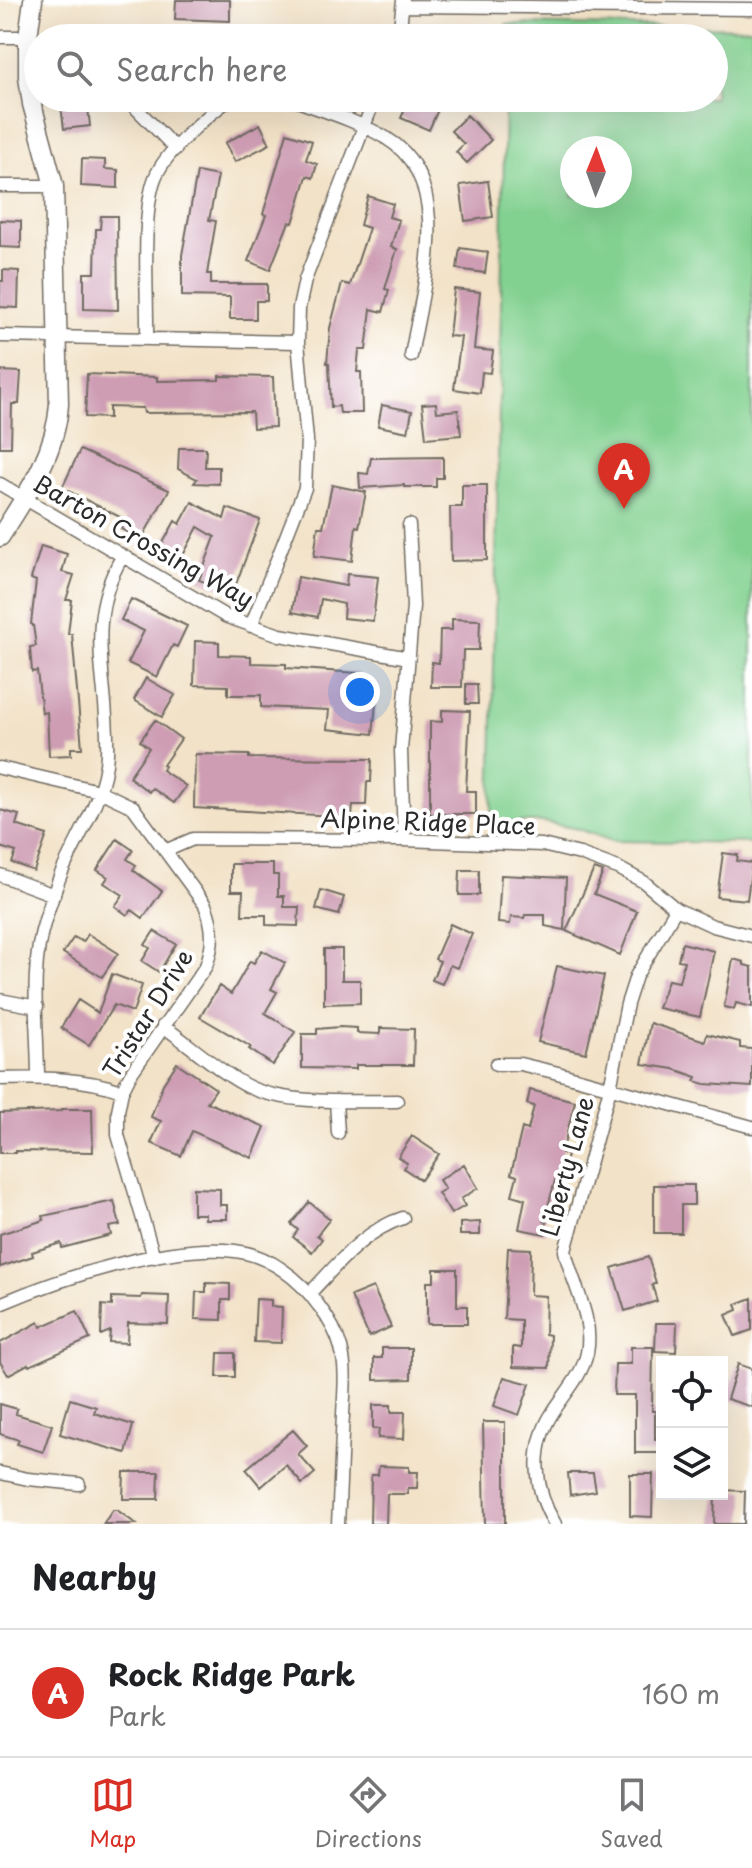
<!DOCTYPE html>
<style>
:root{--surface:#fff;--page:#f6f6f6;--text:#202124;--muted:#757577;--line:#e0e0e0;--accent:#d93025}
body{margin:0;font-family:"Playpen Sans",sans-serif;background:var(--page);color:var(--text)}
.controls{position:absolute;right:24px;bottom:24px;display:grid;overflow:hidden;border-radius:0px;box-shadow:0 8px 32px #0002}
.controls button{width:72px;height:72px;display:grid;place-items:center;padding:0;border:0;border-bottom:2px solid var(--line);background:var(--surface);color:var(--text);font:40px sans-serif}
.compass{position:absolute;left:560px;top:136px;width:72px;height:72px;border-radius:50%;background:var(--surface);box-shadow:0 8px 32px #0002;rotate:1deg}
.you{position:absolute;left:360px;top:692px;width:28px;height:28px;margin:-20px;border:6px solid #fff;border-radius:50%;background:#1a73e8;box-shadow:0 0 0 12px #1a73e833}
.badge{display:grid;place-items:center;width:52px;height:52px;border-radius:50%;background:var(--accent);color:#fff;font-size:26px;font-weight:700}
.pin{position:absolute;translate:-50% -66px;filter:drop-shadow(0 2px 4px #0008)}
.pin::after{content:'';position:absolute;top:42px;width:28px;height:24px;background:inherit;clip-path:polygon(0 0,100% 0,50% 100%)}
.list{margin:0;padding:0;list-style:none}
h2{display:flex;justify-content:space-between;align-items:center;height:104px;margin:0;padding:0 32px;font-size:34px}
h2 small{font-size:26px;font-weight:400;color:var(--muted)}
.list li{display:grid;grid-template-columns:52px 1fr auto;gap:24px;align-items:center;box-sizing:border-box;height:128px;padding:0 32px;border-top:2px solid var(--line)}
.list b{display:block;font-size:30px;white-space:nowrap}
.list p{margin:0;font-size:26px;white-space:nowrap;color:var(--muted)}
.list em{font-size:26px;font-style:normal;color:var(--muted)}
.icon{flex:none;width:44px;height:44px;fill:none;stroke:currentColor;stroke-width:2;stroke-linecap:round;stroke-linejoin:round}
.map{position:relative;flex:none;width:752px;height:1524px;overflow:hidden}
.search{position:absolute;background:var(--surface);box-shadow:0 8px 32px #0002;left:24px;right:24px;top:24px;height:88px;display:flex;align-items:center;gap:20px;box-sizing:border-box;padding:0 28px;border-radius:44px;color:var(--muted);font-size:30px}
.sheet{height:232px;background:var(--surface)}
nav{display:flex;justify-content:space-around;align-items:center;box-sizing:border-box;height:112px;border-top:2px solid var(--line);background:var(--surface);font-size:22px;color:var(--muted)}
nav a{display:grid;justify-items:center;gap:4px}
nav .on{color:var(--accent)}
.map>svg:first-child{display:block}
</style>
<div class="map">
<svg width="752" height="1524" viewBox="0 0 752 1524">
<rect width="100%" height="100%" fill="#fff"/>
<filter id="ink" filterUnits="userSpaceOnUse"><feTurbulence type="fractalNoise" baseFrequency=".0125" numOctaves="2"/><feDisplacementMap in="SourceGraphic" scale="16" xChannelSelector="R" yChannelSelector="G"/><feConvolveMatrix kernelMatrix="1 2 1 2 8 2 1 2 1" color-interpolation-filters="sRGB"/></filter>
<filter id="wash" filterUnits="userSpaceOnUse"><feTurbulence type="fractalNoise" baseFrequency=".006" numOctaves="4" result="noise"/><feDisplacementMap in="SourceGraphic" scale="32" xChannelSelector="R" yChannelSelector="G"/><feGaussianBlur stdDeviation="1.8" result="paint"/><feColorMatrix in="noise" values="0 0 0 0 0 0 0 0 0 0 0 0 0 0 0 0 0 1.4 0 .05"/><feComposite in="paint" operator="in"/></filter>
<g filter="url(#wash)">
<rect width="100%" height="100%" fill="#f2e2c7"/>
<!-- green -->
<path fill="#83d191" stroke="#577e5e" stroke-width="2" fill-rule="evenodd" d="M506,24l246,4v815l-140,-2 -34,-12 -35,-7h-52l14,-724h209v-60h-208zM572,148h48v48h-48z"/>
<g id="blocks">
<!-- building -->
<path fill="#ce9db4" d="M176,0h54v21l-55,-2z
M60,98h27l3,28 -26,3z
M410,98h20l11,5 -12,27 -28,-12z
M467,115l24,25 -24,23 -11,-11 8,-8 -13,-13z
M260,124l10,20 -35,18 -10,-19z
M287,133l25,8 -6,19 11,4 -4,14 -6,-2 -14,47 -4,-1 -19,48 -22,-9 18,-46 -3,-1z
M82,159l23,1v9l13,1v18l-37,-2z
M197,172l21,4 -9,44 7,1 -9,53h4v10h56v17h-11v18h-26v-22l-48,-1v-41z
M488,181l5,36 -28,4 -5,-36z
M368,196l25,8 -4,13 10,3 -8,27 6,2 -12,40 4,1 -6,22 -12,-3 -5,41h-7l-2,22h4l1,41h-22l-1,-7 -8,1 -2,-44h-2l3,-35 12,-45 8,2 19,-57 -9,-3z
M101,216h16l1,94 -34,-1v-36h11l1,-44h4z
M0,220l21,1v27l-21,-1z
M460,248l28,4 -3,21 -28,-4z
M3,270l16,1 -1,37 -18,-1v-26h3z
M454,289l26,3 -6,57 19,2 -3,22 -8,-1 -2,21 -26,-4 7,-52 -12,-1z
M0,371l21,1 -2,32h-7l-1,43h-11z
M87,374l70,3v4l62,-1v-4l54,1 2,50 -22,1 -1,-16 -108,1 -1,-5 -34,-1v11l-24,-1z
M436,403l1,9 21,-2 3,25 -35,3 -4,-34z
M382,405l30,6 -4,21 -30,-6z
M179,448h27l-1,19h14v17l-25,-1 3,-4 -19,-10z
M80,450l89,40 -28,50 -20,-11 5,-9 -64,-32z
M443,457v21h-7v9h-32v-2l-44,3 -1,-15 9,1 3,-16z
M332,485l34,7 -7,35 -3,-1 -4,35 -38,-5 4,-29h5z
M462,485h25v75l-36,1 -1,-54h12z
M192,502l32,17 3,-11 33,12 -27,72 -34,-12 16,-43 -17,-10 -19,36 -21,-11 17,-31 5,3z
M41,546l26,8 -5,18 12,3 -8,25h6l-4,34h4l10,114h-11v7l-22,1 -2,-44 -5,1 -5,-42 -5,1 -2,-25 6,-1 -3,-21 -2,-1 5,-43 -5,-2z
M347,574l31,3 -5,44 -30,-3 1,-14 -23,-5 -3,18 -26,-5 6,-35 48,9z
M131,599l56,27 -10,21 -4,-2 -16,32 -29,-14 16,-32 -23,-11z
M452,619l28,1 -1,30h-16l-1,37h-31l1,-25 7,1 1,-33h12z
M195,641l24,1v13l32,1v7l35,1v4l72,5 -1,8 21,2 -5,51 -46,-5 2,-19 -68,-3v-12h-33v-9l-34,-1z
M146,678l29,17 -13,22 -28,-17z
M466,684h11l1,20h-12z
M442,710l28,1 -4,80h10v23h-46v-93l12,1z
M155,720l26,19 -18,26 2,1 -3,4 24,16 -12,17 -22,-15 -3,4 -20,-15 20,-29 -9,-7z
M195,754l54,1v3l123,1 -1,23h-4l-1,23h-13l-1,12 -158,-9z
M0,810l19,5 -3,10 31,10 -13,36 -22,-8 4,-11 -16,-5z
M117,839l16,11 -6,9 9,6 -3,5 29,21 -19,27 -11,-8 -5,5 -12,-9 8,-11 -19,-12 4,-6 -11,-7z
M723,853l15,2 -1,6 15,2 -5,37 -30,-3z
M231,864h42v11h5v21h6v11h15l-1,19 -32,-1v-10h-24l1,-24h-12z
M594,869l9,3 -9,22 43,17 -17,44 -54,-24z
M460,870h19v25h-20z
M501,875l65,3 -2,52 -19,-4v-11h-20l-1,3 -13,-1 -1,7 -12,-1z
M321,890l23,7 -5,18 -23,-6z
M450,924l22,10 -15,34 -7,-3 -8,19 -10,-4 8,-19 -5,-2z
M154,931l22,13 -17,28 -17,-11 8,-13 -5,-3z
M88,934l30,19 -16,24 -39,-24 11,-16 9,5z
M682,943l32,8 -14,66 -42,-9 10,-28 11,2 5,-21 -6,-1z
M324,949h18v31h18v23l-36,1z
M262,950l23,13 -14,26 6,3 -12,21 30,19 -22,33 -24,-16 2,-2 -51,-30 19,-31 12,8 19,-33 4,2z
M733,959l11,3v3l8,2v40l-16,-4 -2,6 -10,-2z
M557,966l47,10 -18,77 -48,-11z
M112,974l30,11 -9,27 -19,-7 -25,40 -28,-17 17,-28 20,13z
M650,1023l55,18 2,-7 33,8v6l12,1v38l-47,-3 -10,-3 2,-4 -23,-8 -32,-5z
M340,1027l17,1v5l23,1v-6l34,1 -1,36h-57v4l-54,-1v-34h15v-5z
M177,1063l39,26 -9,13 58,25 -13,31 -60,-27 -11,25 -30,-13 10,-22 -10,-4 12,-33z
M530,1090l45,11 -13,52 5,2 -3,12 -5,-1 -15,55 3,1 -2,12 -26,-5 6,-30 -13,-4 5,-19 -6,-2 11,-46 6,2 6,-24 -7,-2z
M62,1109h30l1,43 -78,-1v2h-15v-40l62,-2z
M412,1136l27,18 -18,26 -18,-12 4,-5 -9,-6z
M464,1164l14,24 -17,11 4,7 -14,8 -13,-21 7,-4 -6,-9z
M654,1185h40v20h-13v28h-27z
M193,1188l27,1v16h7v14h-22v-5h-12z
M114,1201l6,24 -11,2 2,8 -49,13 -1,-5 -29,9 1,4 -33,11v-33l44,-14 -1,-4z
M309,1202l21,17 -13,16 5,4 -10,13 -19,-15 5,-7 -7,-6z
M480,1222v13h-20v-12z
M508,1248l23,1 -1,46 16,1 -1,38 5,1 -1,33 -36,-1v-20l8,1v-28l-17,-1z
M648,1257l8,26 -4,2 5,16 -32,10 -13,-43z
M434,1269h23v37h10v18h-40v-42h7z
M206,1283l24,1v16h-8v20l-27,-1 1,-27h10z
M373,1287l18,40 -22,10 -18,-41z
M142,1295l27,1 -1,28 -40,-1 -1,20 -18,-1 1,-11 -9,4 1,-30 10,1v-9l29,1z
M752,1298v32l-17,6 -9,-21 12,-5 -2,-6z
M256,1299l15,1v6l11,1 -1,36 -27,-1z
M77,1311l13,28 -61,27 -1,-2 -20,11 -8,-13v-19l39,-21 2,5z
M656,1323h21l-1,29 -21,-1z
M631,1347h22l-1,64h3v28h6v14h-26v-58h-21l1,-31h16z
M382,1348h29v31l-37,1v-22h8z
M218,1353h17v24h-18z
M738,1364l14,5v38l-25,-8z
M504,1377l26,7 -11,31 -25,-9z
M70,1399l26,8 -2,6 39,12 -7,28 -66,-19z
M0,1404l17,5 -1,5 36,11 -9,27 -26,-8 2,-4 -19,-6z
M373,1405h18v7h14l-1,27 -26,-1 1,-9h-6z
M483,1422h22v102h-20z
M293,1430l14,16 -9,8 17,19 -13,11 -16,-19 -25,22 -15,-18z
M379,1466l30,1v5h9l-1,16h-9v6h-21l-1,30h-16l1,-49h7z
M124,1472h35l-1,27h-35z
M568,1473h25l3,18 -26,4z
M630,1474h23l-1,43 -22,-1z
M722,1490l23,1 -1,33h-30l1,-30h7z
M113,1510h4l19,14h-33z"/>
</g>
</g>
<g filter="url(#ink)">
<use href="#blocks" fill-opacity="0" stroke="#716b62" stroke-width="2"/>
<g fill="none" stroke-linecap="round" stroke-linejoin="round">
<!-- street casing -->
<g stroke="#716b62" stroke-width="15">
<path id="street" d="M404,6l348,3
M0,37h28
M397,38l3,-10 3,-28
M289,98c32,12 67,22 97,40 71,42 36,152 25,218
M133,105l43,44
M0,186h54
M0,336l298,6
M147,339c1,-42 -6,-125 8,-161 10,-26 54,-65 77,-80
M0,484l227,133 53,18 129,23
M251,626l54,-138 2,-48 -9,-98 1,-34 6,-28 70,-182
M0,768l99,23 34,16 72,98c9,22 9,39 1,61l-76,109 -8,16 -4,20v24l36,122
M404,840l-3,-90 12,-144 -4,-81
M165,851l28,-12 211,1 138,5 38,9 38,14 26,14 32,27 37,17 39,10
M0,875l54,20
M0,1000l37,7
M163,1026c26,18 59,48 86,61 38,18 106,14 148,14
M496,1064h24l34,8 198,55
M38,1078c0,-51 -9,-108 7,-158 5,-15 10,-31 16,-46 17,-39 44,-77 46,-120 3,-71 -25,-130 15,-197
M0,1079c42,-1 82,-2 122,12
M336,1101l2,32
M310,1293c28,-29 53,-62 93,-75
M0,1304c61,-26 169,-61 235,-53 34,4 65,28 84,55 9,12 18,27 22,42 6,22 3,45 2,67 -2,36 -3,73 -5,109
M0,1473l28,6 51,5
M555,1524c-21,-34 -25,-77 -2,-112 12,-19 29,-36 34,-59 7,-36 -15,-69 -22,-102l45,-163 17,-84 9,-28 40,-67"/>
</g>
<!-- secondary casing -->
<g stroke="#716b62" stroke-width="21">
<path id="secondary" d="M0,537c26,-41 56,-83 59,-133l-5,-218 -22,-82 -4,-27v-40l5,-37"/>
</g>
<!-- street -->
<use href="#street" stroke="#fff" stroke-width="12"/>
<!-- secondary -->
<use href="#secondary" stroke="#fff" stroke-width="18"/>
</g>
</g>
<g text-anchor="middle" dominant-baseline="central" stroke-width="8" stroke-linejoin="round" paint-order="stroke">
<!-- street labels -->
<g font-size="24" fill="#2b2b2b" stroke="#fff">
<text transform="translate(144 540) rotate(29)">Barton Crossing Way</text>
<text transform="translate(428 821) rotate(2)">Alpine Ridge Place</text>
<text transform="translate(147 1013) rotate(-58)">Tristar Drive</text>
<text transform="translate(566 1166) rotate(-75)">Liberty Lane</text>
</g>
</g>
</svg>
<div class="controls">
<button><svg class="icon" aria-label="locate" viewBox="0 0 24 24"><circle cx="12" cy="12" r="6"/><path d="M12 2v4M12 18v4M2 12h4M18 12h4"/></svg></button>
<button><svg class="icon" aria-label="layers" viewBox="0 0 24 24"><path d="M12 4l9 5-9 5-9-5zM3 14l9 5 9-5"/></svg></button>
</div>
<svg class="compass" viewBox="-18 -18 36 36"><path d="M0-13l5 13h-10z" fill="#e53935"/><path d="M0 13l5-13h-10z" fill="#757577"/></svg>
<div class="you"></div>
<div class="pin badge" style="left:624px;top:509px">A</div>
<div class="search"><svg class="icon" aria-label="search" viewBox="0 0 24 24"><circle cx="10" cy="10" r="6"/><path d="M15 15l6 6"/></svg>Search here</div>
</div>
<section class="sheet">
<h2>Nearby<small></small></h2>
<ul class="list">
<li><span class="badge">A</span><div><b>Rock Ridge Park</b><p>Park</p></div><em>160 m</em></li>
</ul>
</section>
<nav>
<a class="on"><svg class="icon" aria-label="map" viewBox="0 0 24 24"><path d="M3 6l6-2 6 2 6-2v14l-6 2-6-2-6 2zM9 4v14M15 6v14"/></svg>Map</a>
<a><svg class="icon" aria-label="directions" viewBox="0 0 24 24"><path d="M12 3l9 9-9 9-9-9zM9 14v-3h6M13 9l2 2-2 2"/></svg>Directions</a>
<a><svg class="icon" aria-label="saved" viewBox="0 0 24 24"><path d="M7 4h10v16l-5-4-5 4z"/></svg>Saved</a>
</nav>
